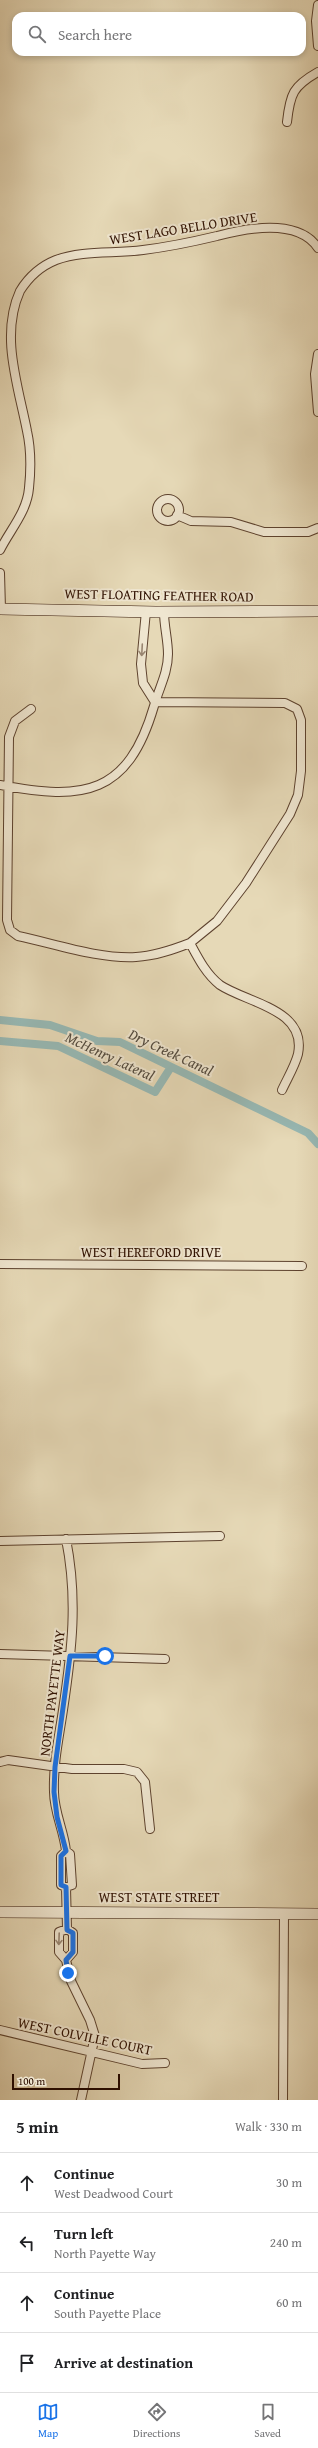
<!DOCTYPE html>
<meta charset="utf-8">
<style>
:root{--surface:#fff;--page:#f6f6f6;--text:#202124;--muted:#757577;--line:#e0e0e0;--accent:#1a73e8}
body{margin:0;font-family:"Gentium Book Plus",serif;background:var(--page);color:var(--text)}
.scale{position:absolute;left:12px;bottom:10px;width:108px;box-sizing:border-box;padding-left:4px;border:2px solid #2f1000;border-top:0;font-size:11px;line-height:14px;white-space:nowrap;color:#2f1000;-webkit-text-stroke:3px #efe6d0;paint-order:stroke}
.stop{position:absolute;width:12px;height:12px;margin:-9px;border:3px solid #1a73e8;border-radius:50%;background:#fff}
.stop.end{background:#1a73e8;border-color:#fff;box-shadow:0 1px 4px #0008}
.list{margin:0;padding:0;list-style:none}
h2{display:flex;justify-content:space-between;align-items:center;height:52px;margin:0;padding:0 16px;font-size:17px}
h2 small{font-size:13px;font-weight:400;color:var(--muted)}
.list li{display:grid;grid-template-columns:26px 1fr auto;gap:12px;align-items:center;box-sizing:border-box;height:60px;padding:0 16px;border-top:1px solid var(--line)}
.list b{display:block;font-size:15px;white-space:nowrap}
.list p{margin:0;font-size:13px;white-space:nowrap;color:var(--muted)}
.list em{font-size:13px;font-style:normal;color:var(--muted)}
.icon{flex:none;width:22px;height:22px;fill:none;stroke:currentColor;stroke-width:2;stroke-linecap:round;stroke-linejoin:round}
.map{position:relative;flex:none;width:318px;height:2100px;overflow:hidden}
.search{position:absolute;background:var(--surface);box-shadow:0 2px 6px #0003;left:12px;right:12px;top:12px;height:44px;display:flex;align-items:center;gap:10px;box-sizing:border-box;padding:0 14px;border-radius:12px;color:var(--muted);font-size:15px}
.sheet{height:292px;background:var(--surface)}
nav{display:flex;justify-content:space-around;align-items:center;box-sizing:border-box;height:56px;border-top:1px solid var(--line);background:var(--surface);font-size:11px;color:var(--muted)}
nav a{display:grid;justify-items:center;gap:2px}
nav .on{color:var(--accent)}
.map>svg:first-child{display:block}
</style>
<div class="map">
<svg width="318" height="2100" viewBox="0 0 318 2100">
<rect width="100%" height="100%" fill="#e6d9b7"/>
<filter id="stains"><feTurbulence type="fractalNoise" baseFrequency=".005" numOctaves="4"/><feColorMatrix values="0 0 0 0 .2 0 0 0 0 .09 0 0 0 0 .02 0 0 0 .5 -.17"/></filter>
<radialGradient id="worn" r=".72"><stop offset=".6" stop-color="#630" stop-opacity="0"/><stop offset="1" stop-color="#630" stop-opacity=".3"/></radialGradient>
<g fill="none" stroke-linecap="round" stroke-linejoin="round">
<!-- canal -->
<path stroke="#97b9b5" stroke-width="8" d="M0,1020l50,5 47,16 23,1 188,91 10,11
M0,1041l58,5 97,46 16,-25"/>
<!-- minor casing -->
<g stroke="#5d422e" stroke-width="10">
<path id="minor" d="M318,5l-2,16 2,25
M287,122c3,-28 6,-36 31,-50
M318,354l-3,20 3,38
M157 510a11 11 0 1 1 22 0a11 11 0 1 1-22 0Z
M177,515l14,6 40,1 33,10h44l10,-4
M0,550c10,-20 27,-38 29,-62 2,-19 2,-39 -2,-57 -9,-46 -27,-96 -7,-140 8,-13 21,-25 36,-31 27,-10 58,-6 87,-10 24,-3 49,-8 74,-14 30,-8 81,-18 101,12
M0,573l1,36
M146,611l-5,53 2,19 12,19
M155,702l130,1 12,6 4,11v51l-3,24 -8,19 -44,69 -29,38 -27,22
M31,709l-16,12 -6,16 -2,183 3,10 8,6c38,8 80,23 118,21 19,-1 36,-7 54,-14 8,15 16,31 30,42 27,18 87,24 78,69 -3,12 -11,25 -16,36
M0,785c84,16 128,10 154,-79 5,-18 14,-33 14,-52 0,-14 -4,-28 -4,-42
M0,1264l302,2
M0,1541l220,-5
M0,1654l165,5
M0,1762l8,-2 64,9h52l13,3 8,10 5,47
M66,1851c-2,-20 -12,-39 -12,-59 -1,-28 5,-55 9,-82 9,-60 15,-111 3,-171
M66,1851l4,3 2,31 -6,2 -5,-2v-29z
M66,1887l1,42
M66,1960l7,-8v-19l-6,-4 -8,3v20l7,8 5,21 19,39 5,16 -14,64
M0,2030l142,34 23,-1
M283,2100l1,-187"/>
</g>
<!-- secondary casing -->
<g stroke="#2f1000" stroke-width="12">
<path id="secondary" d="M0,609l156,3 162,-1
M0,1912l318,2"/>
</g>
<!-- minor -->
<use href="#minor" stroke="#efe6d0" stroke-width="8"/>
<!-- secondary -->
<use href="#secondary" stroke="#efe6d0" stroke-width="11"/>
</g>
<!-- one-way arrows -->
<defs><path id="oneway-shaft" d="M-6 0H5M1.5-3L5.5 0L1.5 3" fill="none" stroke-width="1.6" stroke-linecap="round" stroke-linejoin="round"/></defs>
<g stroke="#998672">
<use href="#oneway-shaft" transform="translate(142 650) rotate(93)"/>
<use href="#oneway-shaft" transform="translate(59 1939) rotate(92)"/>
</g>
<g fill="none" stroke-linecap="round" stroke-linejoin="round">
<!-- route -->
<path stroke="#1a73e8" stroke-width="5" d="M68,1973l-2,-13 7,-8v-19l-6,-3 -1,-43 -5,-2v-29l5,-5 -9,-34 -3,-25 1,-25 15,-111h35"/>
</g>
<g text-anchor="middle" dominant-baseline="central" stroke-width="4" stroke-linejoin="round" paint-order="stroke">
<!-- street labels -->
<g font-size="14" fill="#2f1000" stroke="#efe6d0">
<text transform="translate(183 228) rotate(-9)">WEST LAGO BELLO DRIVE</text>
<text transform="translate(159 595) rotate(1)">WEST FLOATING FEATHER ROAD</text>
<text x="151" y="1252">WEST HEREFORD DRIVE</text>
<text transform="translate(52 1693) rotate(-83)">NORTH PAYETTE WAY</text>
<text x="159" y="1897">WEST STATE STREET</text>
<text transform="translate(85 2036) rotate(12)">WEST COLVILLE COURT</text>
</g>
<!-- water labels -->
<g font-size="15" font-style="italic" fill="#534b3f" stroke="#efe6d0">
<text transform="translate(171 1052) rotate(25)">Dry Creek Canal</text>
<text transform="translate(110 1056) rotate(25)">McHenry Lateral</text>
</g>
</g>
<rect width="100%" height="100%" filter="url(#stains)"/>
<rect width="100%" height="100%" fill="url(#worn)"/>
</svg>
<div class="scale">100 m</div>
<div class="stop" style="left:105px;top:1656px"></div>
<div class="stop end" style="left:68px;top:1973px"></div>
<div class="search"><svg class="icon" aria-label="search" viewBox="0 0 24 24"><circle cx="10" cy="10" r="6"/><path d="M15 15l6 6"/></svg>Search here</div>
</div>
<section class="sheet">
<h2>5 min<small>Walk · 330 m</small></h2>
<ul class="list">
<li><svg class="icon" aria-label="ahead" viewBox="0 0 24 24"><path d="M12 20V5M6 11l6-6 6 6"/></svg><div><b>Continue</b><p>West Deadwood Court</p></div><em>30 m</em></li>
<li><svg class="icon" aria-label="left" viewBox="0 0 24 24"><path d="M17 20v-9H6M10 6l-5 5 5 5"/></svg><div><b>Turn left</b><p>North Payette Way</p></div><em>240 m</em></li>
<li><svg class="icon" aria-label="ahead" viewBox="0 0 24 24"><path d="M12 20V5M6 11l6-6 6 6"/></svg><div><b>Continue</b><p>South Payette Place</p></div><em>60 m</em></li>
<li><svg class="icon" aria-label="arrive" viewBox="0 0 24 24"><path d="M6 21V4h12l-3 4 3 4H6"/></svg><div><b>Arrive at destination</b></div></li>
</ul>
</section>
<nav>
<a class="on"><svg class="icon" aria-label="map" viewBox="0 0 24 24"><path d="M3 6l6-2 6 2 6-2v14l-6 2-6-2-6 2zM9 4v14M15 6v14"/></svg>Map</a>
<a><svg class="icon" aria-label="directions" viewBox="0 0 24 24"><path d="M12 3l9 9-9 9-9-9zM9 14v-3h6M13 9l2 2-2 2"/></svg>Directions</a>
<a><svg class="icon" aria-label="saved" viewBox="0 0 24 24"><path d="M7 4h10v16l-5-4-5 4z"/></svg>Saved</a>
</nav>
